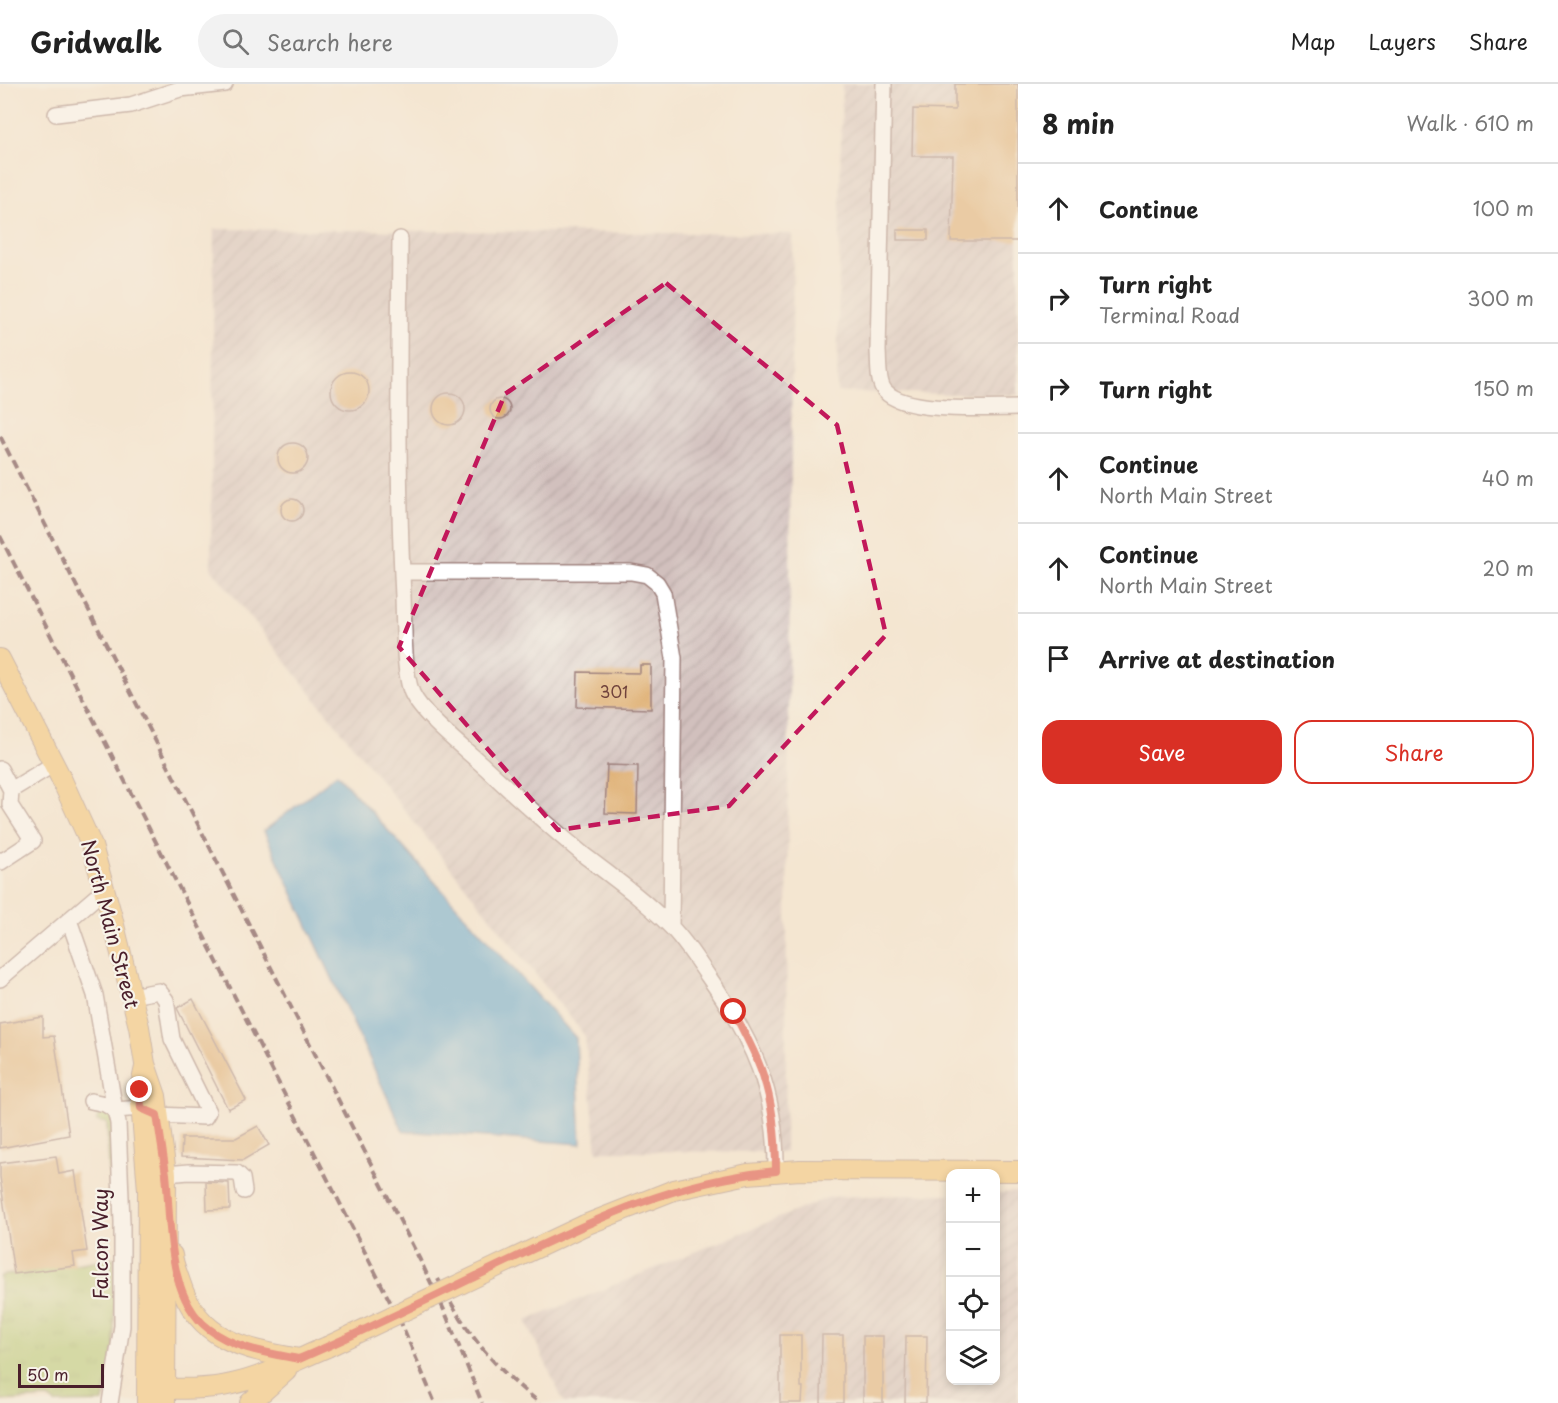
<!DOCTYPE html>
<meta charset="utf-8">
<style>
:root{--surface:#fff;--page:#f2f2f2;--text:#222;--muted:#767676;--line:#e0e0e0;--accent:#d93025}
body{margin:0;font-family:"Playpen Sans",sans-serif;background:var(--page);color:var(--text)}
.controls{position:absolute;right:18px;bottom:18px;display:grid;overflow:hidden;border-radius:12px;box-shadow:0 3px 9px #0003}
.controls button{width:54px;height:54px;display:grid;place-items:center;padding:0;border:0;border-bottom:2px solid var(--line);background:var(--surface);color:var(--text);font:30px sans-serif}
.scale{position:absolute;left:18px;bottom:15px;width:86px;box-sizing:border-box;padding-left:6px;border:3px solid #4a1f2b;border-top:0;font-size:16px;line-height:21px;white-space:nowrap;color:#4a1f2b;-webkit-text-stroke:4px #f7f3e8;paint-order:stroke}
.stop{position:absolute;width:18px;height:18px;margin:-14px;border:4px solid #d93025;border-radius:50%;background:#fff}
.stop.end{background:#d93025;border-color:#fff;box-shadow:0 2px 6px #0008}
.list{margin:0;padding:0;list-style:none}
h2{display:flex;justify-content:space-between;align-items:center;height:78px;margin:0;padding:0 24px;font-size:26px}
h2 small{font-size:20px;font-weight:400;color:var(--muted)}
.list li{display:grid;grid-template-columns:39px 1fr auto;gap:18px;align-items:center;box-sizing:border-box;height:90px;padding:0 24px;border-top:2px solid var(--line)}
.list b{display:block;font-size:22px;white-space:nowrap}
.list p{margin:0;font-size:20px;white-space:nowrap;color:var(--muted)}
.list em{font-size:20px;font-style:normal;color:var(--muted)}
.actions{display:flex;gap:12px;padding:18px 24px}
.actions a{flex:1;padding:14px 0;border:2px solid var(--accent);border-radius:18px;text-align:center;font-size:21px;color:var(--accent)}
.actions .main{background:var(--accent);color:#fff}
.icon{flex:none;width:33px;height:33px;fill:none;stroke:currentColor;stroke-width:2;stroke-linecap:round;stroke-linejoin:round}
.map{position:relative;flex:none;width:1018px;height:1319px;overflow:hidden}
header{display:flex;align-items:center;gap:36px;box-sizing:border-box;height:84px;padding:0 30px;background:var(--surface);border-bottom:2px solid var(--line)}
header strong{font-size:28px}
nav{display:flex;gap:33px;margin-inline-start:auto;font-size:21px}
.search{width:420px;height:54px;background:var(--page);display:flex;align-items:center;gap:15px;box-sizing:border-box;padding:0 21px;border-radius:33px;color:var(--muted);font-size:22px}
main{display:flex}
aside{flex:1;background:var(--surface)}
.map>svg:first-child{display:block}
</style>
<header>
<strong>Gridwalk</strong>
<div class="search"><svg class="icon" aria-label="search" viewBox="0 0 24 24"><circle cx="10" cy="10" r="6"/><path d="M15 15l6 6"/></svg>Search here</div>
<nav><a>Map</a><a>Layers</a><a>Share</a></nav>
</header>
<main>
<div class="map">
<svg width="1018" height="1319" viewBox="0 0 1018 1319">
<defs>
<pattern id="industrial-furrows" width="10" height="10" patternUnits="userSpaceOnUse" patternTransform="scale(1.5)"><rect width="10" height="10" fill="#d1c0bd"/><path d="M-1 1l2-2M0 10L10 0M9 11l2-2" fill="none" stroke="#b5a5a3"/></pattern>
<pattern id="grass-tufts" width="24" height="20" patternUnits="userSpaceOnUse" patternTransform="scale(1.5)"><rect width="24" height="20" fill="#b0c96f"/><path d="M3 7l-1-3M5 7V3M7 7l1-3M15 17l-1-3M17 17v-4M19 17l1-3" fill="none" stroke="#99ac60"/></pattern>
</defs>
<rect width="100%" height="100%" fill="#f7f3e8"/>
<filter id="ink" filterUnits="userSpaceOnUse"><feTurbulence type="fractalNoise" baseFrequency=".0167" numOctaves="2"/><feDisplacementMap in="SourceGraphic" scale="12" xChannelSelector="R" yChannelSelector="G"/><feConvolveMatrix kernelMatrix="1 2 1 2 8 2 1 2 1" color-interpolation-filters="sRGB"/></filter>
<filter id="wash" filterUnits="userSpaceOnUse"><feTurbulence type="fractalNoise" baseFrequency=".008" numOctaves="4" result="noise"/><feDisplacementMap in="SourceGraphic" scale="24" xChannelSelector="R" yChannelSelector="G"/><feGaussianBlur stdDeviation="1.35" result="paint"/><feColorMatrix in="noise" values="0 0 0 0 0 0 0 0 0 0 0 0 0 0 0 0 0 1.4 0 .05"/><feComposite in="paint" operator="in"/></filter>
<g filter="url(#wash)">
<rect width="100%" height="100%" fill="#f4e6d1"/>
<!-- industrial -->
<path fill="url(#industrial-furrows)" d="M842,0h176v311l-181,-3z
M214,145l579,5 -8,918 -188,-1 -12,-115 -374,-468z
M1018,1108v211h-454l-38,-82 304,-124 120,-3 1,186h45v-187z"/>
<!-- grass -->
<path fill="url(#grass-tufts)" stroke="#7d744d" stroke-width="1.5" d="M104,1027l9,4 5,91 -7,1 -4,-84 -10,-2 1,-6z
M114,1174v90l-11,54 -48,1 -7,-5 -48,3v-125z"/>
<!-- water -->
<path fill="#58a5d1" stroke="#51627e" stroke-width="1.5" d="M337,690l239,264 5,106 -178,-13 -139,-300z"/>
<g id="blocks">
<!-- building -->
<path fill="#deac6d" d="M955,0h63v157h-67l2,-85h-41l1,-47 42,1z
M897,146h31v10h-31z
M331 307a19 19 0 1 1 38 0a19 19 0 1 1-38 0Z
M433 325a16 16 0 1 1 32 0a16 16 0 1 1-32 0Z
M490 325a10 10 0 1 1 20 0a10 10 0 1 1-20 0Z
M278 374a15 15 0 1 1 30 0a15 15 0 1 1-30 0Z
M281 426a11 11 0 1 1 22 0a11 11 0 1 1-22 0Z
M640,581h11v44l-74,-2 1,-35 62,1z
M607,681l31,1 -1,48 -32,-1z
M193,915l53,101 -18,9 -51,-101z
M43,933v20l11,-1 15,99 -69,13v-124z
M258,1042l11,19 -26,15 -62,-3 1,-19h54z
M56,1072l3,18 16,-3 12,80 -14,2 2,13 -61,8 -14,-97v-14z
M206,1098l23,1 1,26 -23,1z
M780,1251h21v52h2l-1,16h-22z
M822,1251h21v68h-22z
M863,1252h20v67h-20z
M906,1252h21l-1,67h-21z"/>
</g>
</g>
<g filter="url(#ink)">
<use href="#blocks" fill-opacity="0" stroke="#9f827e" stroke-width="1.5"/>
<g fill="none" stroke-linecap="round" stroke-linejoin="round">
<!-- minor casing -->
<g stroke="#9f827e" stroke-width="18">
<path id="minor" d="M884,0l-6,267c1,12 -1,31 7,40 20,23 104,17 133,17
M56,30l75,-9 49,-16 45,-5
M400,155c-1,119 -3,238 3,357 1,24 0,76 9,97 11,24 56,58 76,77 31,29 64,59 97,86 29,22 58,43 84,69 15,14 27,34 39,51 45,64 69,116 68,195
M402,488h229l16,3 10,8 6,10 11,65 -3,269
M0,685l11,21 43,-26
M0,776l1,2 32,-21 -23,-36 1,-15
M69,836l26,75 20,115 27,-2 15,7 48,2 3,-5 -36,-73 -6,-39 -7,-9 -28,5
M0,895l105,-90
M91,1017l14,3 10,6 3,13 4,99v104l-12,77
M166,1090l23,-2 48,1 5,5 2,13"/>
</g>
<!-- major casing -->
<g stroke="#9f827e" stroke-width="22">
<path id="major" d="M0,575l60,117 32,70 20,71 27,110 6,37 11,32 10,78 -1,229
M145,983l-5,23 8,100 -1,213
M585,1141l89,-35 74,-16 52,-4 218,1
M172,1171c1,9 5,18 8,27 18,59 65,67 119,77
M154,1304c26,1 52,2 78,-4 33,-7 64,-24 95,-37
M250,1319l36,-32"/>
</g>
<!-- minor -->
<use href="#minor" stroke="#fff" stroke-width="15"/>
<!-- major -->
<use href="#major" stroke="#f3c26a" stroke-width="20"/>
<!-- rail -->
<path stroke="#4a1f2b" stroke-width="4" stroke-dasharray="9 4.5" stroke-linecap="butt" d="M0,352l420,824 25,52 37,91
M0,452l402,789 33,78
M438,1195c29,55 53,86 102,124"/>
<!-- major-bridge casing -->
<g stroke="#9f827e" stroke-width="22" stroke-linecap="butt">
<path id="major-bridge" d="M327,1263l258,-122"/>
</g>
<!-- major-bridge -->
<use href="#major-bridge" stroke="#f3c26a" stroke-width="20"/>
</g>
</g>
<g fill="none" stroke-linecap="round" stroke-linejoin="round" filter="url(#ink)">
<!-- route -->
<path stroke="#d93025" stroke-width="8" d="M140,1006l1,18 16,7c3,20 6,39 9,59 5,47 0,123 43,155 26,20 59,24 90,30 73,-31 143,-67 215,-101 88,-42 163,-77 262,-87 0,-32 -3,-66 -13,-96 -7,-22 -19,-42 -29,-63"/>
</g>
<!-- marked area -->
<path d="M0 0H1018V1319H0ZM666,199l171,142 49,210 -157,171 -171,24 -159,-183 106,-253z" fill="#f4e6d1" fill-opacity=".55" fill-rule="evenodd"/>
<path fill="none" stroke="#c2185b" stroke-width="4.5" stroke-dasharray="12 8" stroke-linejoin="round" d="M666,199l171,142 49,210 -157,171 -171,24 -159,-183 106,-253z"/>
<g text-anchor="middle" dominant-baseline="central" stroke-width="4.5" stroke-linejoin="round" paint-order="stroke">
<!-- number labels -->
<g font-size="16" fill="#6f423c">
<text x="614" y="607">301</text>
</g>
<!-- street labels -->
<g font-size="20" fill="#4a1f2b" stroke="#f7f3e8">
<text transform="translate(111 840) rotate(75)">North Main Street</text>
<text transform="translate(100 1160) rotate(-90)">Falcon Way</text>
</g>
</g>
</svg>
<div class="controls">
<button>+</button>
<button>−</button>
<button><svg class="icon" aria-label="locate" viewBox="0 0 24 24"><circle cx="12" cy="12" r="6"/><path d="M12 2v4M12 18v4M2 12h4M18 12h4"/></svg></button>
<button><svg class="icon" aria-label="layers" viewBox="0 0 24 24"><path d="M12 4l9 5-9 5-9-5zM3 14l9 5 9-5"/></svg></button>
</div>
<div class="scale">50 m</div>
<div class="stop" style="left:734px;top:928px"></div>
<div class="stop end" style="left:140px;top:1006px"></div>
</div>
<aside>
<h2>8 min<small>Walk · 610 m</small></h2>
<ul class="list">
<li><svg class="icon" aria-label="ahead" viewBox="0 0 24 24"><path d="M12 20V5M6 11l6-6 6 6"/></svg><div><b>Continue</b></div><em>100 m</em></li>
<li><svg class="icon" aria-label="right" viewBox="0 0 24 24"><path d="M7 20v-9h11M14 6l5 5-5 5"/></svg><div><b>Turn right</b><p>Terminal Road</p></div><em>300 m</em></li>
<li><svg class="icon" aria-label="right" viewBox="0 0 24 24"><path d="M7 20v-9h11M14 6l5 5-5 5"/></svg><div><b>Turn right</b></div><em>150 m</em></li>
<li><svg class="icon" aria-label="ahead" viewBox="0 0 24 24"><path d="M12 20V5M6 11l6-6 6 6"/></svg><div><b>Continue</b><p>North Main Street</p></div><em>40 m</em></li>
<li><svg class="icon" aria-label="ahead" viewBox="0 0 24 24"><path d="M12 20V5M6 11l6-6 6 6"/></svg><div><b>Continue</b><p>North Main Street</p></div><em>20 m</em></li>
<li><svg class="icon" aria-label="arrive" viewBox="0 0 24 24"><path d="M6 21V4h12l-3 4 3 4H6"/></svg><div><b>Arrive at destination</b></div></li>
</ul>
<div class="actions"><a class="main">Save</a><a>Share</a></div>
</aside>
</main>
